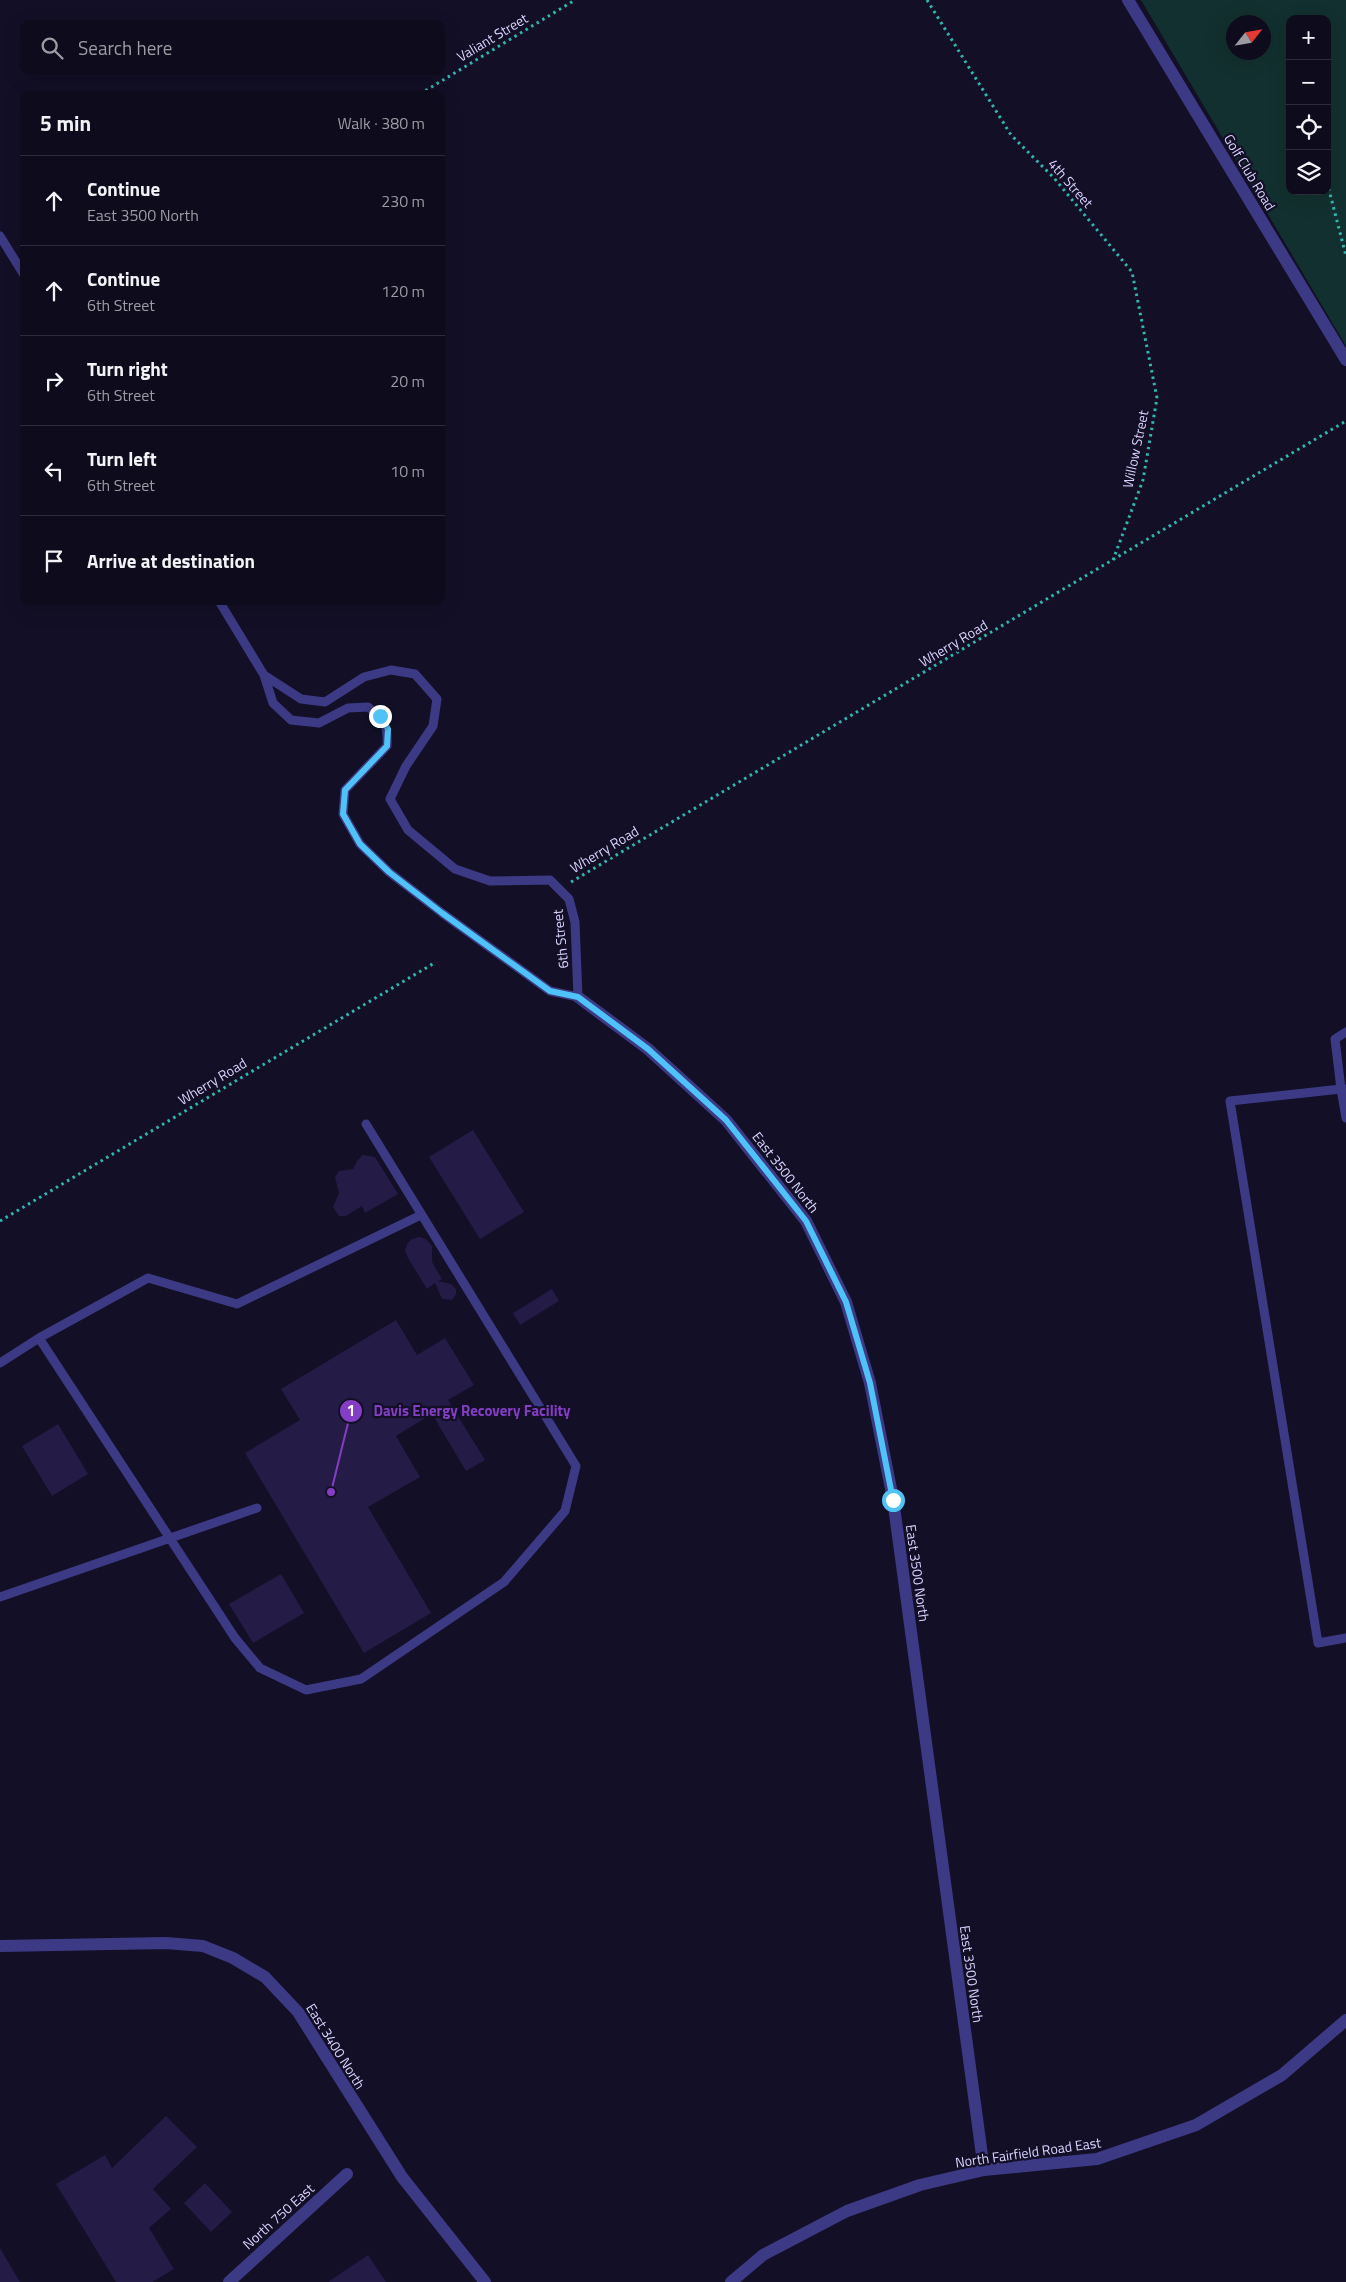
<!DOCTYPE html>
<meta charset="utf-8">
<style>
:root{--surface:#0e0b1c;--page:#171425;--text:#f1f3f6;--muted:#9b9ba3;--line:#2e2b3b}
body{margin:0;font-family:"Titillium Web",sans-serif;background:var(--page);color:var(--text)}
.controls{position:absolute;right:15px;top:15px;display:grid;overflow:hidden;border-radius:10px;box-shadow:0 5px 20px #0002}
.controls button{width:45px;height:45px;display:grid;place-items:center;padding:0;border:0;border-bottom:1px solid var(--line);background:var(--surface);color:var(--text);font:25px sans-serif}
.compass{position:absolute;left:1226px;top:15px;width:45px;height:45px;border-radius:50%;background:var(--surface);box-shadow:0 5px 20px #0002;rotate:59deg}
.stop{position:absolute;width:15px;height:15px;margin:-11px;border:4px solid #4fc3f7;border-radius:50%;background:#fff}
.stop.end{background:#4fc3f7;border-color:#fff;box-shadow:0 1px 5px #0008}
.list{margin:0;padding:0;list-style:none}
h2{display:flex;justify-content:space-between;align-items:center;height:65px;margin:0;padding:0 20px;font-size:21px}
h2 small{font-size:16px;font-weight:400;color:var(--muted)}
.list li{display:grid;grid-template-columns:32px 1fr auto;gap:15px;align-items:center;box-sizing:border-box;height:90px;padding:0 20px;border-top:1px solid var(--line)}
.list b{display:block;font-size:19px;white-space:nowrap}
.list p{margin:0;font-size:16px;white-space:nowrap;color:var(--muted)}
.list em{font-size:16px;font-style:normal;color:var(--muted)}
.icon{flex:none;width:28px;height:28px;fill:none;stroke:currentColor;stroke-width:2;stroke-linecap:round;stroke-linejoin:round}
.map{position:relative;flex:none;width:1346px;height:2282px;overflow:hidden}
.search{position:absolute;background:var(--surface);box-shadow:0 5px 20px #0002;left:20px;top:20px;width:425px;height:55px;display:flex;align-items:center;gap:12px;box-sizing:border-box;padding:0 18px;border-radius:10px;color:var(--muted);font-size:19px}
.panel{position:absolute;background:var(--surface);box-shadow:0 5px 20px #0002;left:20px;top:90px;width:425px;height:515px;border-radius:10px}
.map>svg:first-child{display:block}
</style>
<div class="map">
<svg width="1346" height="2282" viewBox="0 0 1346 2282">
<rect width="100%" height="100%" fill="#130f26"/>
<!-- green -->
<path fill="#12302f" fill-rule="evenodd" d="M1141,0h205v346zM1290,19h37v172h-37zM1234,22h30v30h-30z"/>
<!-- building -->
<path fill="#241b47" d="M473,1130l51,82 -44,27 -51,-82z
M363,1155l12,2 23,37 -33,19 -3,-7 -16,10h-7l-6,-9 6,-14 -4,-16 4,-6 14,-2 4,-8z
M419,1237l7,2 6,7v16l10,17 -4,2 13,3 5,5v5l-4,6 -10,-1 -7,-16 -8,6 -19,-31 -3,-7 2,-7 5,-5z
M552,1289l7,12 -39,24 -7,-12z
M396,1320l21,35 28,-17 29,47 -26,15 37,60 -19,11 -34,-57 -36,22 24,41 -52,30 63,106 -67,40 -119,-200 55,-33 -19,-31z
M58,1424l30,50 -36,22 -30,-50z
M281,1574l23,39 -51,30 -24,-39z
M166,2116l31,31 -44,42 18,20 -22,19 25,41 -22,13h-36l-60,-98 49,-29 7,13z
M205,2183l27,29 -21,20 -27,-29z
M0,2248l20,34h-20z
M368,2255l18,27h-58z"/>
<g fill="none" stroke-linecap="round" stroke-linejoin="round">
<!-- path -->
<path stroke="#2fb8b0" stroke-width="3" stroke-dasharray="2.5 4" stroke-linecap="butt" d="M927,0l84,135 43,43 78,94 25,126 -14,82 -30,80
M420,94l155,-94
M1327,182l19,74
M571,882l775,-461
M0,1221l436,-259"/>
<!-- service -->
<path stroke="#3d3a85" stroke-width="9" d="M0,236l24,39
M219,601l45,74 9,28 18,17 28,3 29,-15 20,-1c17,13 20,18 19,39l-42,44 -2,24 17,30 29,28 53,41 108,78 28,6 -3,-75 -6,-23 -19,-19 -60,1 -35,-12 -47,-39 -18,-31 16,-33 27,-40 4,-27 -22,-25 -24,-4 -27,7 -39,25 -24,-3 -37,-24
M1346,1089h-5l-6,-50 11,-7
M1346,1118l-5,-29 -111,12 88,542 28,-5
M39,1338l196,300 25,30 46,22 55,-11 143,-97 61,-71 11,-45 -210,-342
M0,1363l39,-25 109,-60 89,26 184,-89
M0,1597l257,-89"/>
<!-- minor -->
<path stroke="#3d3a85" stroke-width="12" d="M1128,0l218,360
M578,997l70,52 78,71 80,101 40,81 24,81 23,116 91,671
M0,1946l166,-3 37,3 30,12 32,19 33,35 104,165 83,105
M229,2282l118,-108
M731,2282l32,-27 84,-44 73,-26 64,-15 113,-11 99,-34 86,-50 64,-55"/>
</g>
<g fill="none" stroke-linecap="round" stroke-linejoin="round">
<!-- route -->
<path stroke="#4fc3f7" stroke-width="6" d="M380,716l8,13 -1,17 -42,44 -2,24 17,30 29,28 53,41 108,78 28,6 70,52 78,71 80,101 40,81 24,81 23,117"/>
</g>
<g text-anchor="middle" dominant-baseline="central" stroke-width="4.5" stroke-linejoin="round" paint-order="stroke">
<!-- street labels -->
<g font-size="14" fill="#d9d4ff" stroke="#130f26">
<text transform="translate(492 37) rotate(-31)">Valiant Street</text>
<text transform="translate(1250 172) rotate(59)">Golf Club Road</text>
<text transform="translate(1071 183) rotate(49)">4th Street</text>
<text transform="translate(1135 449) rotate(-78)">Willow Street</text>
<text transform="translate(953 643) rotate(-31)">Wherry Road</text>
<text transform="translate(604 849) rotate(-31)">Wherry Road</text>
<text transform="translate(560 939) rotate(-96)">6th Street</text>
<text transform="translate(212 1081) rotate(-31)">Wherry Road</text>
<text transform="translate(786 1172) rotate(52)">East 3500 North</text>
<text transform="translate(918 1573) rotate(82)">East 3500 North</text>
<text transform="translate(972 1974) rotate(82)">East 3500 North</text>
<text transform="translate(336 2046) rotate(58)">East 3400 North</text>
<text transform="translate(1028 2152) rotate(-8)">North Fairfield Road East</text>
<text transform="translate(278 2216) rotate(-42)">North 750 East</text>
</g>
</g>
<!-- callouts -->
<path fill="none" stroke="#843dc5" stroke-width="2" d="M331 1492L351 1411"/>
<g fill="#843dc5" stroke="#130f26" stroke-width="2">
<circle cx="331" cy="1492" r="5"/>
<circle cx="351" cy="1411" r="12"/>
</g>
<g font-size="15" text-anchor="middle" font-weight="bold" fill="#fff">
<text x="351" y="1416">1</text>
</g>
<g font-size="15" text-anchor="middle" font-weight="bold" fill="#843dc5" stroke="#130f26" stroke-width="4.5" stroke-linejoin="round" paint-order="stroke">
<text x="472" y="1416">Davis Energy Recovery Facility</text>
</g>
</svg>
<div class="controls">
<button>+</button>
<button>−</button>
<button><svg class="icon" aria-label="locate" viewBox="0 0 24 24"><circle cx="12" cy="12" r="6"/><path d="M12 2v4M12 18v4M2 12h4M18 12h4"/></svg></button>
<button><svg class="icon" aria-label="layers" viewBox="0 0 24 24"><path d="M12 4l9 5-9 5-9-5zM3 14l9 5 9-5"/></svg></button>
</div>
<svg class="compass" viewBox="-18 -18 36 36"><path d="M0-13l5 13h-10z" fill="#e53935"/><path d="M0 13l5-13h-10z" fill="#9b9ba3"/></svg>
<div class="stop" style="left:893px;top:1500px"></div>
<div class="stop end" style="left:380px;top:716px"></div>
<div class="search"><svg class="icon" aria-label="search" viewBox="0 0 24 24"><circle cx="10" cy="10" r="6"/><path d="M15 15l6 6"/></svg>Search here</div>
<section class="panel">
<h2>5 min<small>Walk · 380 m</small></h2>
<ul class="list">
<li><svg class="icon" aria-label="ahead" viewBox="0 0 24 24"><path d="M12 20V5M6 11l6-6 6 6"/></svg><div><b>Continue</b><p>East 3500 North</p></div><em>230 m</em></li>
<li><svg class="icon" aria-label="ahead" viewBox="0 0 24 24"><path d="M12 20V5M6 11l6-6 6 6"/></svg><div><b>Continue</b><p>6th Street</p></div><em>120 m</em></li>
<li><svg class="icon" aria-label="right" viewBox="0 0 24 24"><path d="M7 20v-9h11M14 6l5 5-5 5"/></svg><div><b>Turn right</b><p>6th Street</p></div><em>20 m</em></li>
<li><svg class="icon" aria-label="left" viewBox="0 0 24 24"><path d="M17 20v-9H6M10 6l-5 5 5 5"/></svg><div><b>Turn left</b><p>6th Street</p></div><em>10 m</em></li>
<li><svg class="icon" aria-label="arrive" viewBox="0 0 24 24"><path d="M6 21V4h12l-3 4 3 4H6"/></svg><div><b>Arrive at destination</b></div></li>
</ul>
</section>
</div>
